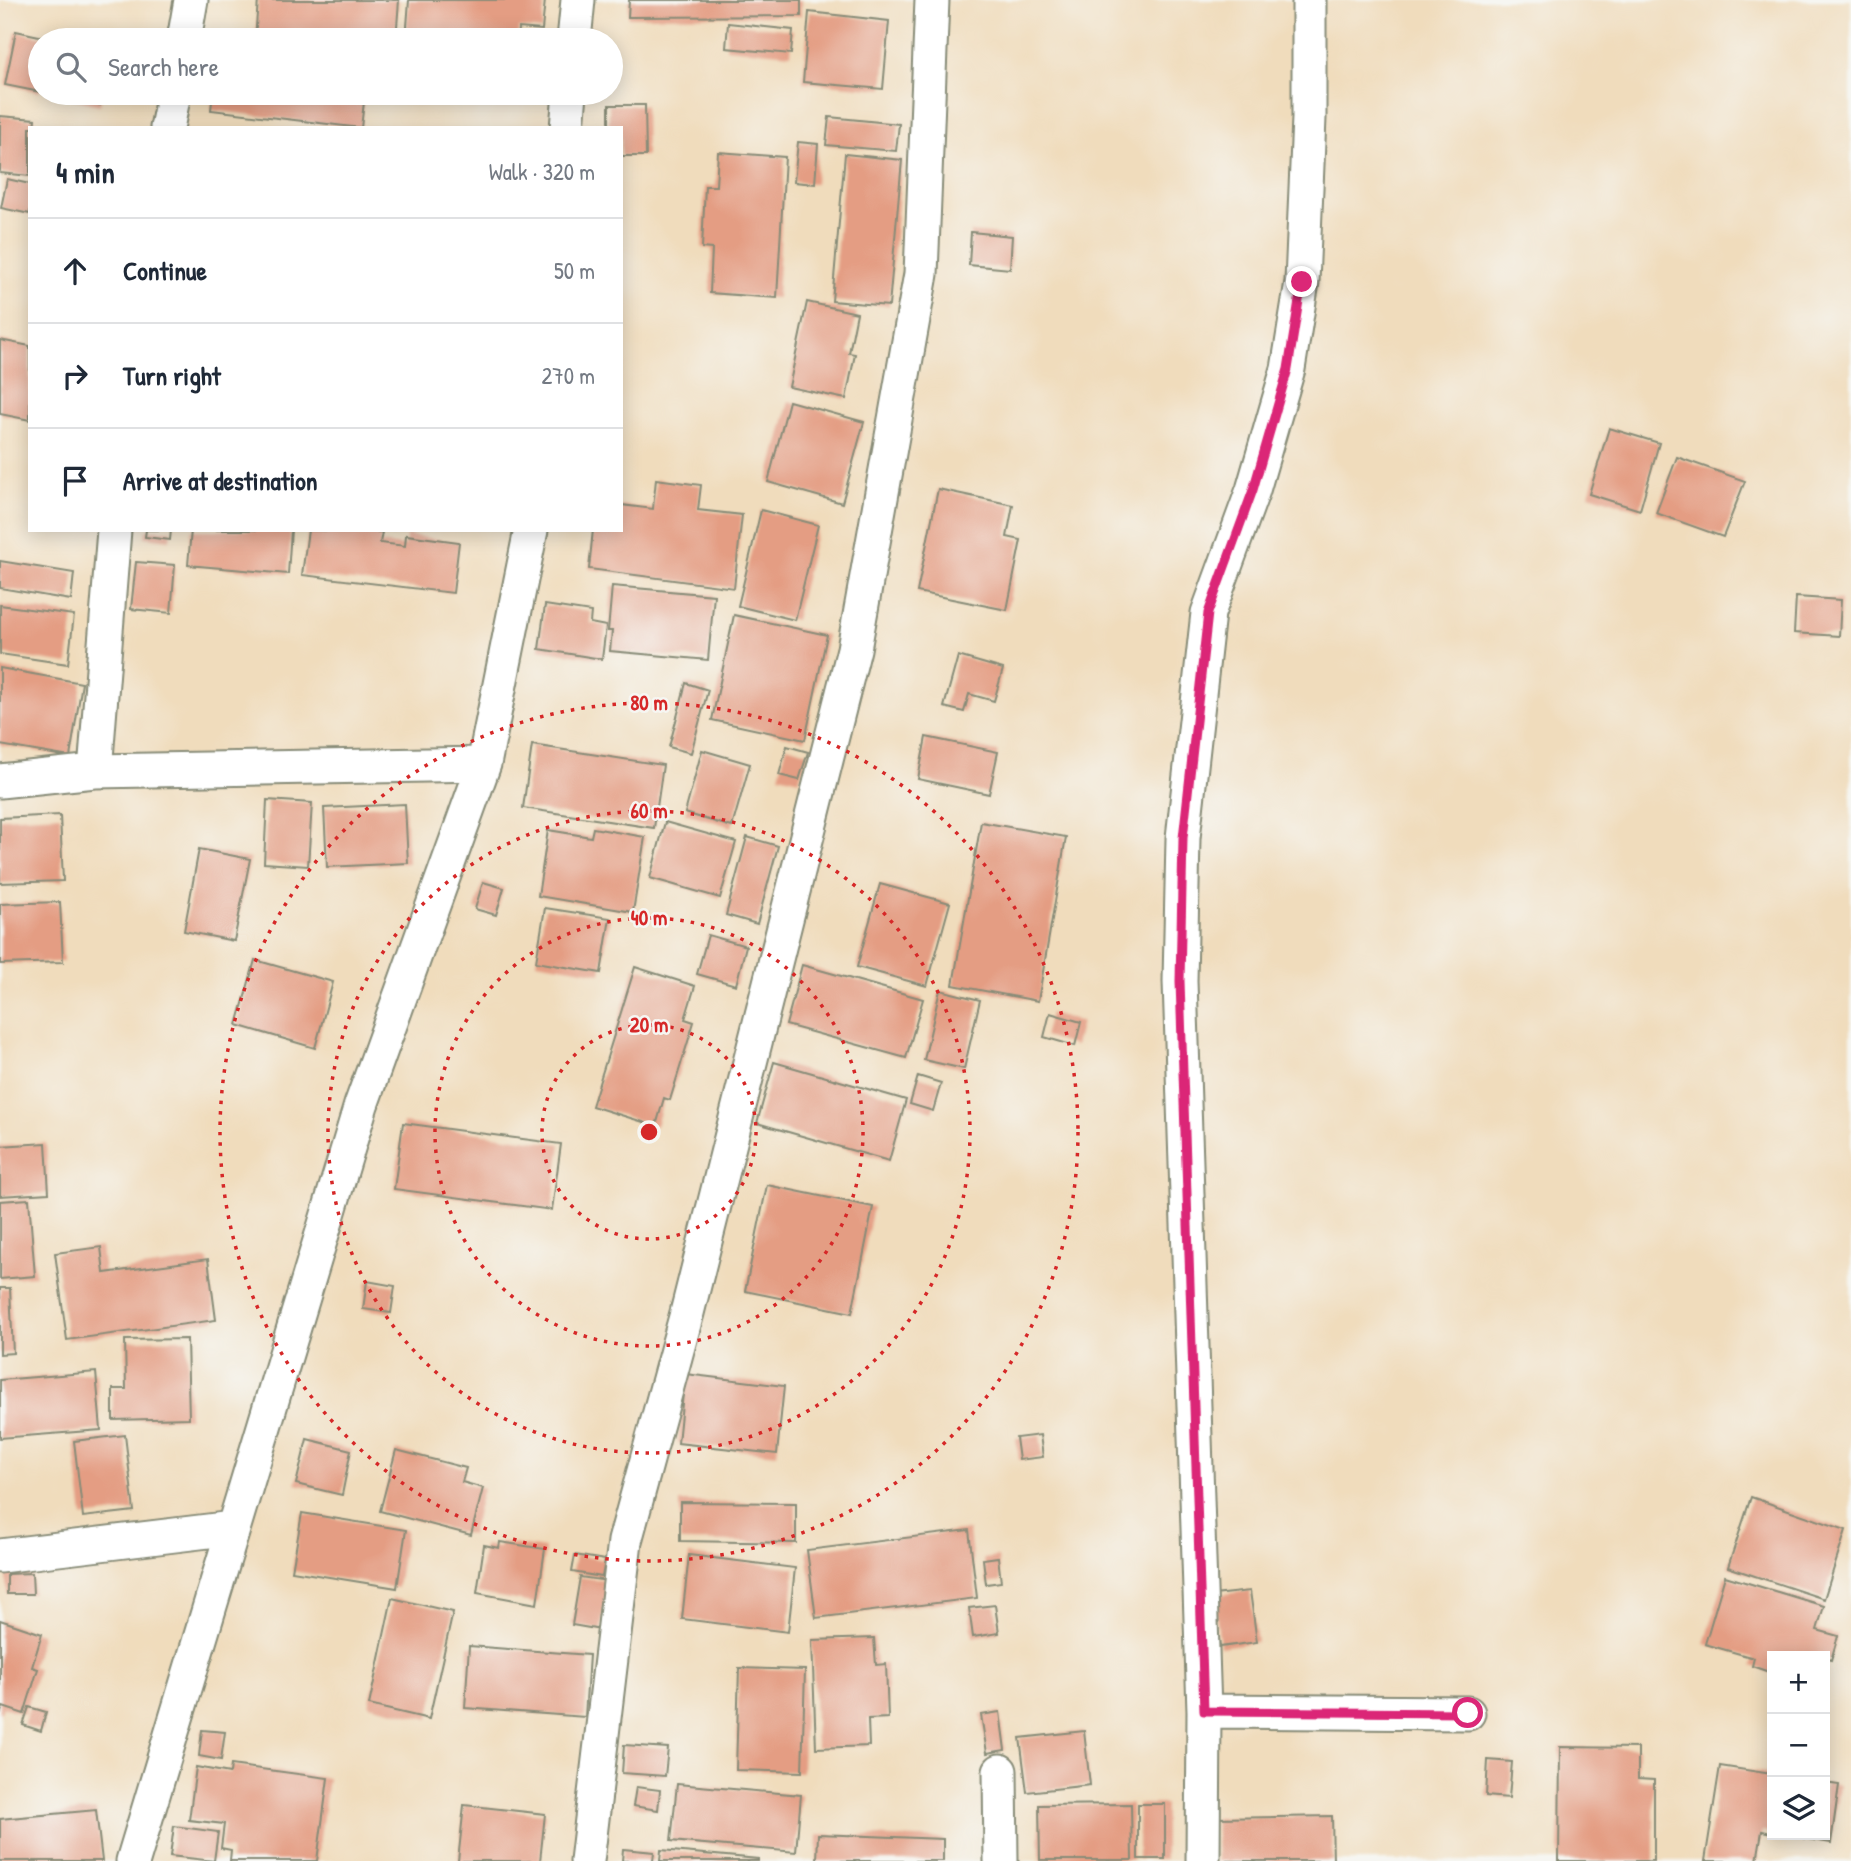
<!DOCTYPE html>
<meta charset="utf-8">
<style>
:root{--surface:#fff;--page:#f2f2f3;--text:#1f2937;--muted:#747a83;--line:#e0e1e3}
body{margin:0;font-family:"Patrick Hand",sans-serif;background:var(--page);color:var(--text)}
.controls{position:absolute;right:21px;bottom:21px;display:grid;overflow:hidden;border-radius:0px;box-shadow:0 4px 18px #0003}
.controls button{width:63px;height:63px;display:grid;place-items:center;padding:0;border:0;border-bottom:2px solid var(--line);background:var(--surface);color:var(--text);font:35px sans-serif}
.stop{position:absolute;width:21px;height:21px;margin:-16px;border:5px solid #db2777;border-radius:50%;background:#fff}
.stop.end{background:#db2777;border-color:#fff;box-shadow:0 2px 7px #0008}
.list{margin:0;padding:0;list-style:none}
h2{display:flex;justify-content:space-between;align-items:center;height:91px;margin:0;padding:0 28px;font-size:30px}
h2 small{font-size:23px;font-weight:400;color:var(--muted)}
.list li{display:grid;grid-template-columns:46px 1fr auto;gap:21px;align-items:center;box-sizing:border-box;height:105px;padding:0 28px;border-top:2px solid var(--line)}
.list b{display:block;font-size:26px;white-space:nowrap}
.list em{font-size:23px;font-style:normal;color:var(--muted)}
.icon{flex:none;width:38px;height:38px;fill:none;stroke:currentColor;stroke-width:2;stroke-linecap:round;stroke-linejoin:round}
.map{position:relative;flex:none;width:1851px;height:1861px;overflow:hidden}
.search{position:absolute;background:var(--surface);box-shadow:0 4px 18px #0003;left:28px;top:28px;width:595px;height:77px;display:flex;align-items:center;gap:18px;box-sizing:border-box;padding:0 24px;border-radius:38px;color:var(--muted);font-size:26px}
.panel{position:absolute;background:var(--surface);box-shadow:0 4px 18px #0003;left:28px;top:126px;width:595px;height:406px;border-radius:0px}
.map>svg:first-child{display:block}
</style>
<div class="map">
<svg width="1851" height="1861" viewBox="0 0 1851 1861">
<rect width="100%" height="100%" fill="#f6f6f2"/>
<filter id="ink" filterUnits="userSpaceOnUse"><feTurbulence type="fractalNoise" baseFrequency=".0143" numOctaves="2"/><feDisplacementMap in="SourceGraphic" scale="14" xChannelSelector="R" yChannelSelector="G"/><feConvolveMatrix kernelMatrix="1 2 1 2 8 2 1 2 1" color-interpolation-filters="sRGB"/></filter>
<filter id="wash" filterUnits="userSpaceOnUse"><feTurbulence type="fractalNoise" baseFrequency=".00686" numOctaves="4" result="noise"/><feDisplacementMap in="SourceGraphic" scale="28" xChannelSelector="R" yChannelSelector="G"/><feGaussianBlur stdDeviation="1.57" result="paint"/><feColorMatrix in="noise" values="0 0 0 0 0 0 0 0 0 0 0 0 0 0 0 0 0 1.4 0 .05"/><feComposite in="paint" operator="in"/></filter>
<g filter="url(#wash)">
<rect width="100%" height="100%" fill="#f0dcbc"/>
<g id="blocks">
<!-- building -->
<path fill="#e49d83" d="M258,0h141l-3,40h-141z
M409,0h136l-3,30 -23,-2 -1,12h-112z
M629,0h172v16l-173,1z
M809,12l80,9 -6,68 -80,-7z
M728,23l65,7 -2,24 -65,-6z
M16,31l37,8 -13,1v52l-35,-7z
M47,93h55l-2,12z
M213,93h152l-4,35 -150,-18z
M609,105h36l1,51h-25v-28h-12z
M0,116l35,3 -1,9h-4v48l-30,-3z
M829,117l70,7 -3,27 -70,-6z
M798,142l20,2 -3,40 -21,-2z
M718,152l67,5 -8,141 -67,-5 2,-44 -10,-1 3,-62h11z
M845,154l57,6 -13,146 -57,-5z
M7,179l23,5v30l-29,-6z
M971,232l41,4 -2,33 -41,-4z
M807,302l50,11 -8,40 6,1 -9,45 -57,-12z
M0,340l30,6v74l-30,-6z
M789,401l75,21 -22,81 -74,-21z
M1609,428l50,15 -19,67 -51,-16z
M1677,457l68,24 -22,56 -67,-24z
M656,479l45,6 -3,25 44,5 -8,73 -145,-19 4,-39h28v-25l32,4z
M938,489l75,16 -6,32 14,3 -14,70 -90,-18z
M761,510l57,15 -23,95 -57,-14z
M146,530h25l-1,10 -25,-3z
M191,530h100l-3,44 -100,-9z
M308,530l74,2 -2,11 25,3 1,-11 53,7 -6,51 -151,-18z
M0,561l74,12 -3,27 -71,-12z
M136,562l39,3 -4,48 -40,-4z
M612,586l102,9 -6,65 -98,-9 2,-20h-4z
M1796,597l45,3 -2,36 -45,-3z
M0,605l74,10 -6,49 -68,-10z
M545,605l46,7 -1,11 16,3 -4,33 -63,-10z
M734,615l93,20 -22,105 -93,-20z
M958,656l45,13 -9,32 -25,-7 -5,18 -20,-5z
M0,668l82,15 -12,74 -70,-12z
M686,683l22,7 -17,63 -22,-6z
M926,737l72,15 -9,42 -71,-15z
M532,745l131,20 -9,63 -131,-20z
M787,746l21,6 -9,28 -20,-5z
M702,750l48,14 -18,63 -47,-14z
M267,800l45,3 -4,63 -44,-3z
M405,804l3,59 -81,4 -3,-59z
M60,815l3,66 -63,2v-65z
M665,822l71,20 -16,56 -70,-20z
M981,822l85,15 -28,164 -85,-16z
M593,828l52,9 -12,75 -95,-16 10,-66 43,7z
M747,837l31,9 -21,78 -31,-9z
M199,849l51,10 -16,82 -50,-10z
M483,882l21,6 -8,27 -21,-6z
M880,884l70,19 -23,83 -70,-19z
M60,902l3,60 -63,2v-60z
M545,908l65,10 -9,55 -65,-11z
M708,935l38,11 -10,39 -39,-11z
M255,960l78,22 -18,66 -78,-23z
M802,965l121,34 -17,59 -120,-33z
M635,967l60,19 -10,33 9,3 -24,78 -6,-2 -8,28 -64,-20z
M940,990l40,10 -16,69 -40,-9z
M1050,1013l31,9 -6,24 -31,-9z
M774,1062l132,38 -17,61 -132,-38z
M918,1076l23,7 -8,28 -23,-7z
M403,1123l158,21 -9,66 -158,-21z
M46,1143l3,50 -49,3v-50z
M767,1185l106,22 -21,106 -107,-22z
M29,1199l6,77 -35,3v-78z
M101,1247l3,26 104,-14 8,61 -149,20 -12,-87z
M367,1281l28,5 -4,27 -28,-4z
M0,1288h10l3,65 -13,1z
M187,1339l2,79 -76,2v-31h13l-1,-49z
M96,1372l5,58 -101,8v-58z
M685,1374l99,12 -7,68 -99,-11z
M125,1435l9,76 -51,6 -9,-76z
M1040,1435l3,22 -24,3 -3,-22z
M307,1439l44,11 -9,45 -46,-11z
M396,1450l70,18 -4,14 21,6 -12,47 -91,-24z
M1751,1497l95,33 -22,69 -96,-32z
M680,1502l116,1v40l-116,-2z
M302,1513l104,17 -9,58 -105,-17z
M969,1530l8,68 -161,20 -9,-68z
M500,1542l45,7 -8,55 -60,-11 7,-48 15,3z
M575,1555l30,5 -3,17 -30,-5z
M689,1555l106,13 -7,64 -106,-13z
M998,1557l3,25 -15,2 -3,-25z
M32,1573l1,21h-26v-20z
M1725,1576l99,30 -7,24 21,6 -7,24 -23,-6v2h-36v17l-20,-7 2,-8 -49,-14z
M580,1577l28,4 -7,49 -29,-5z
M1250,1591l7,51 -37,5 -6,-52z
M392,1598l61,14 -24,107 -60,-14z
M995,1605l4,28 -26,4 -4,-29z
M0,1620l42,14 -10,33 6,2 -14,45 -21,-7 -3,7z
M874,1638l2,27 10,-1 2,54 -20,1 1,27 -53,2 -4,-108z
M469,1646l120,9 -4,62 -120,-9z
M739,1668l66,2 -3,102 -66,-2z
M29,1707l17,5 -5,19 -18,-6z
M1000,1712l5,38 -18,3 -6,-38z
M202,1730l23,2 -4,28 -22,-4z
M1084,1731l6,54 -63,7 -7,-54z
M624,1745l44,3 -3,28 -43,-3z
M1560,1747l78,1v31l16,1v81h-95z
M1488,1760l24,2 -3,36 -23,-2z
M231,1765l97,13 -11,83h-87l1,-11 -10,-2 3,-24 -35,-4 7,-53 34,6z
M1720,1766l52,8v59l-10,-2 -5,30h-52z
M1825,1783l14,2 -8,58 -39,-7 33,-1z
M677,1784l124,11 -5,57 -125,-11z
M636,1787l24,3 -2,20 -25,-4z
M1131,1804l1,56h-92l-1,-55z
M1138,1804h27v55h-27z
M464,1805l81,9 -5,47h-82z
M96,1810l6,51h-102v-42z
M1332,1816l1,45h-116l-2,-43z
M174,1826l44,6 -4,29 -44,-5z
M818,1834l125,5v22h-126z
M623,1849l31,3 -1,9h-31z
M661,1850l97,9v2h-98z"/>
</g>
</g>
<g filter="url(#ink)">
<use href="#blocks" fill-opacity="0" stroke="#888c78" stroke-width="2"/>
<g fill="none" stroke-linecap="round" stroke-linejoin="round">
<!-- minor casing -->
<g stroke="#888c78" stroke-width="37">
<path id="minor" d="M184,40l7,-40
M574,40l4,-40
M167,128l7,-35
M567,128l3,-35
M95,771l19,-241
M0,781l95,-10 389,-7
M0,1556l233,-28
M1204,1711l264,2
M1000,1771l1,90
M133,1861l228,-756 123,-341 47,-234
M587,1861l38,-320 62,-228 167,-664 67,-375 11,-274
M1203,1861l1,-150 -24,-730 3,-143 25,-225 45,-123 35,-121 14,-87 7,-164v-118"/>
</g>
<!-- minor -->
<use href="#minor" stroke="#fff" stroke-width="33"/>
</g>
</g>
<g fill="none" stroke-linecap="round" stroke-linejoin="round" filter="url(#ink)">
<!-- route -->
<path stroke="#db2777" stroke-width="9" d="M1302,282l-14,87 -35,121 -45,123 -25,225 -3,143 24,730 264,2"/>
</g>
<!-- distance rings -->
<g fill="none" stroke="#d62828" stroke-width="3.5" stroke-dasharray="3.5 7">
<circle cx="649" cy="1132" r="107"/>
<circle cx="649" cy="1132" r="214"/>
<circle cx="649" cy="1132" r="321"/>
<circle cx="649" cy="1132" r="429"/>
</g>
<circle cx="649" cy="1132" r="10" fill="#d62828" stroke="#f6f6f2" stroke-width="3.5"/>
<g font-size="21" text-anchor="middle" font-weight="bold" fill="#d62828" stroke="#f6f6f2" stroke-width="5" stroke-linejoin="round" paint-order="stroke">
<text x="649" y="710">80 m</text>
<text x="649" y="818">60 m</text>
<text x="649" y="925">40 m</text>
<text x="649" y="1032">20 m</text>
</g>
</svg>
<div class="controls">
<button>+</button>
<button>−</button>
<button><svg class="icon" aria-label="layers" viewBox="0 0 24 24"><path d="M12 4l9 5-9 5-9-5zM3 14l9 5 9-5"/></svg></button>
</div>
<div class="stop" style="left:1468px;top:1713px"></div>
<div class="stop end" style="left:1302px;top:282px"></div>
<div class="search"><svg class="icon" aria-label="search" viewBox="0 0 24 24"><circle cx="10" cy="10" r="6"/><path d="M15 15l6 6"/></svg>Search here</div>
<section class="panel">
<h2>4 min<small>Walk · 320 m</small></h2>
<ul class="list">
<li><svg class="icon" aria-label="ahead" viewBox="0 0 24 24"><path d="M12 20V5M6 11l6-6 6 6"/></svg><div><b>Continue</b></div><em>50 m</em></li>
<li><svg class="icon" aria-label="right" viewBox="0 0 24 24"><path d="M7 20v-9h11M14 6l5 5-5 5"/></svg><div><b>Turn right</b></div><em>270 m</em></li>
<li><svg class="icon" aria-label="arrive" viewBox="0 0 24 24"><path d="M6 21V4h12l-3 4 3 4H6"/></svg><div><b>Arrive at destination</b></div></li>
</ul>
</section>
</div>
